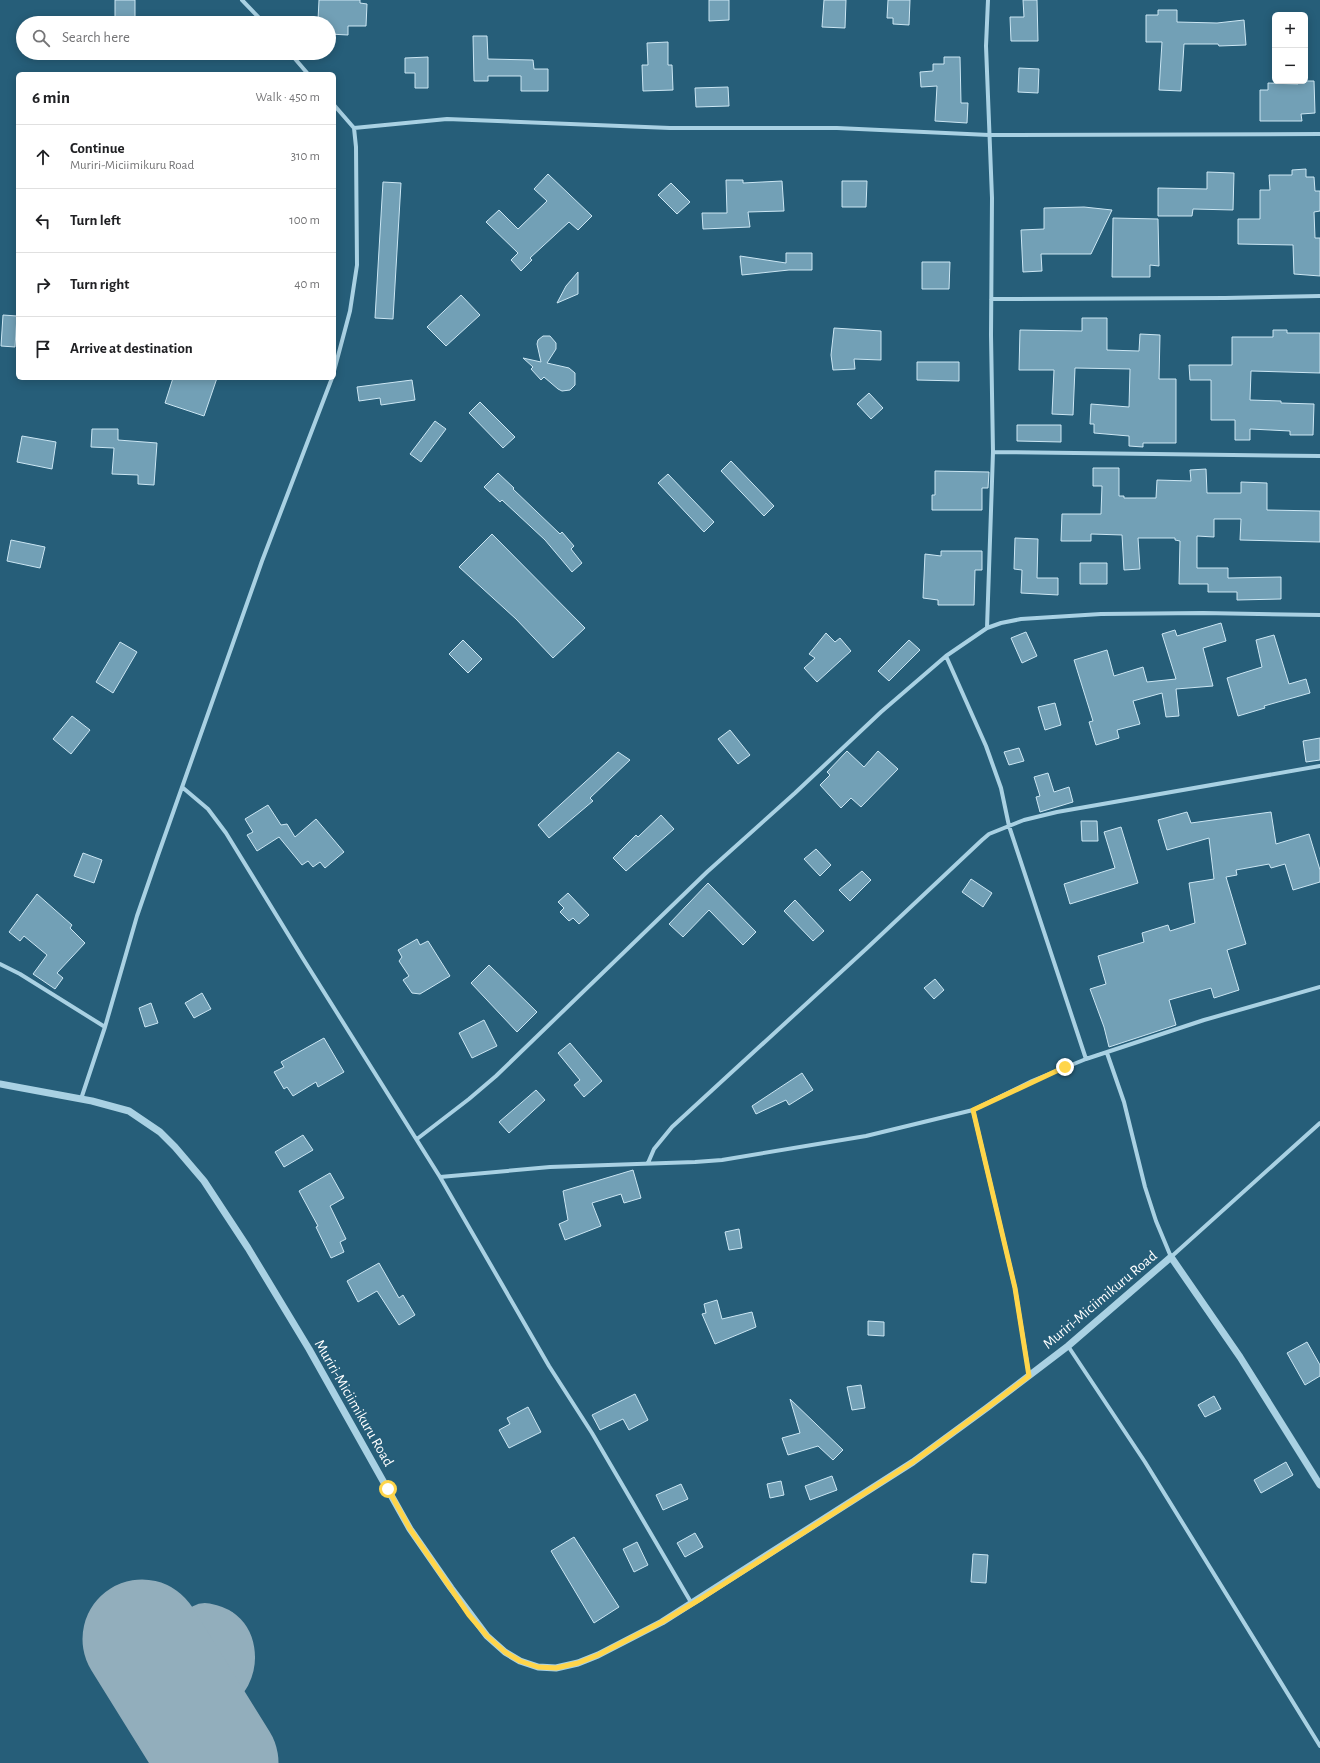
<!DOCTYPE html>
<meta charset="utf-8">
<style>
:root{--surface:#fff;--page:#f6f6f6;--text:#202124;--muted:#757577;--line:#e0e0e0}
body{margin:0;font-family:"Alegreya Sans",sans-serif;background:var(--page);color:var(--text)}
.controls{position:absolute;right:12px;top:12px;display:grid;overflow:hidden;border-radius:6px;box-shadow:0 2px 10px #0003}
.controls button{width:36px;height:36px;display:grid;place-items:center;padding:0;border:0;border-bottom:1px solid var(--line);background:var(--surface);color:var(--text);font:20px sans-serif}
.stop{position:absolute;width:12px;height:12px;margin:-9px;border:3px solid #ffd54a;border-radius:50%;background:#fff}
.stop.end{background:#ffd54a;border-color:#fff;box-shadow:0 1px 4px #0008}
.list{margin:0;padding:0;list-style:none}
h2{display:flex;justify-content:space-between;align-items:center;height:52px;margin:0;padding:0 16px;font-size:17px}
h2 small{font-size:13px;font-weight:400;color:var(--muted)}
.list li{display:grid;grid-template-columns:26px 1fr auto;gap:12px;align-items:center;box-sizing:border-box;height:64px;padding:0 16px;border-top:1px solid var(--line)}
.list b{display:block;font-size:15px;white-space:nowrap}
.list p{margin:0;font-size:13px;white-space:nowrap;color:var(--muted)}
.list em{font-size:13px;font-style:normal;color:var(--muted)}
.icon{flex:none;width:22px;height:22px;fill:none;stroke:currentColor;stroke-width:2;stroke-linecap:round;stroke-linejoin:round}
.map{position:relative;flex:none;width:1320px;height:1763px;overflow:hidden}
.search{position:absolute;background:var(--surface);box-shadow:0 2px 10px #0003;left:16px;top:16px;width:320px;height:44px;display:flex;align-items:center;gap:10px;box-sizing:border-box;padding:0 14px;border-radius:22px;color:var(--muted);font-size:15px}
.panel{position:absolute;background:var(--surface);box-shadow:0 2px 10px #0003;left:16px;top:72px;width:320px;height:308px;border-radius:6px}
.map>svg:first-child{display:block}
</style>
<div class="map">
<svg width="1320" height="1763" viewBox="0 0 1320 1763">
<rect width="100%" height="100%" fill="#265e79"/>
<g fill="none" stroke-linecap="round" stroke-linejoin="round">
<!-- taxiway -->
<path stroke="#92aebc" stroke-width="48" d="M174,1690l10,-41 9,-15 12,-7c5,1 10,2 14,5 13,9 15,28 8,42 -5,9 -15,17 -18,28 -5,15 -3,31 0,46"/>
<!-- runway -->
<path stroke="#92aebc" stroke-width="119" d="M142,1639l77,124"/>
</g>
<!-- building -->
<path fill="#72a0b6" stroke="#cbe6f3" d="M115,0h20v18h-20z
M319,0h41v3l7,1 -1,22h-18v9l-19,-1 -1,-13 -10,-1z
M709,0h20v20l-20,1z
M824,0h22l-1,28 -23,-1z
M888,0h22l-1,25 -16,-1v-6h-6z
M1023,0h14l1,41h-27l-1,-24h14z
M1158,10h19v12l40,1 27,-3 2,25 -27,1 -1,-2h-34l-3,47 -22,-1 3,-48h-16v-27h12z
M473,36h14l1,23 45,1 1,9h14v22h-27v-15h-33v5h-14z
M668,42v23h4l1,25 -30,1 -1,-26h6l-1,-22z
M428,57v31h-13v-15h-10v-15z
M944,57h16l1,46h7l-1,20 -32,-2 2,-35 -16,1 -1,-15 13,-1v-7h11z
M1019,68l20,1 -1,24 -20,-1z
M1298,81h16l1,32 -14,1 1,7h-42v-31h8v-7l30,1z
M728,87l1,19 -33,1 -1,-19z
M1306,169v8h8l1,14h5v20l-6,1 1,26h5v38l-26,-2 -1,-29 -55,-1v-25h22v-29h10l-1,-15h23v-5z
M1207,172l27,1 -1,37 -40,-1 -1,7h-34v-28l49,1z
M548,174l44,42 -14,14 -9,-8 -39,36 2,2 -11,11 -10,-11 7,-7 -32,-31 13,-12 19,19 29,-28 -13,-12z
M726,180h17v3l39,-2 2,30 -36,1 2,15 -47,2 -1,-16h25z
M842,181h25l-1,26h-24z
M383,182l18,1 -8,136 -18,-1z
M671,183l19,19 -13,12 -19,-19z
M1084,207l28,3 -21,44h-50l1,17 -19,1 -2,-42 23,-1v-21z
M1113,218l45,1 1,47 -9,-1v12h-38z
M786,253h26v17h-23l-47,5 -2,-19 46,7z
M922,262h28l-1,27h-27z
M578,272v22l-21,9 9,-17z
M461,295l19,20 -34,31 -19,-19z
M3,315l14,1 -2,31 -14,-1z
M1082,318h25v32l32,1 1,-17 20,1 -1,44h17v64h-33v4l-14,-1v-10l-35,-3v-9h-4l1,-20 38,3 1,-38 -55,-1 -2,47 -21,-1 2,-44h-35l1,-40 62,1z
M834,328l47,3v29l-27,-1 1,10 -22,1 -2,-15z
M1273,330h14v3h33v40l-69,-2 -1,29 31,1v2l33,1 -1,31h-23v-4l-40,-2v11h-15v-20h-24v-40h-21l-1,-15h43v-28h41z
M543,336h7l6,7v6l-9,14 22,5 6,5v12l-5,5 -8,1 -4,-2 -14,-12 -3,3 -10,-11 2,-2 -10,-9 18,4 -4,-18 1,-4z
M917,362h42v19l-42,-1z
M173,378h44l-13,38 -39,-13z
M412,380l3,20 -34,5 -1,-7 -21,3 -2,-14z
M869,393l14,15 -12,11 -14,-15z
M480,402l35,35 -12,11 -34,-35z
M435,421l11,8 -25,33 -11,-8z
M1017,425h44v17l-44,-1z
M92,429h26v11l39,3 -3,42 -16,-1v-9l-26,-1 2,-26 -23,-1z
M22,436l34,6 -4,27 -35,-7z
M731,461l43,45 -10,10 -43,-45z
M1093,468h26v28h5v2h32l1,-18 34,1 -1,-11 16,-1 1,24h34v-11l26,1v27l53,1v31l-80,-2 1,-21h-27v18l-17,-1v32h31v10l53,-1v22l-44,1v-8h-29v-8h-29l1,-43 -5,-1v-2h-37l2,31 -16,1 -2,-35 -31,-1v7h-30l1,-27h39l1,-28h-9z
M935,471l54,1 -1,16h-6v22h-50v-15h3z
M498,473l16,15 -1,1 47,45 2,-2 12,14 -3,3 11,14 -10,9 -27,-32 -43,-40 -2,2 -16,-15z
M668,474l46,48 -10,10 -46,-49z
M492,534l93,94 -32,30 -37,-39 -57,-52z
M1015,538l23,1 -1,39h21v17l-37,-2 1,-23 -8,-1z
M11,540l34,7 -5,21 -33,-7z
M941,551h41v19h-7l-1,35h-36v-5l-15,-2 2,-44 16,2z
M1080,563h27v21h-27z
M1221,623l5,18 -23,7 10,38 -37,3 3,27 -13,1 -4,-24 -29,8 7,23 -23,6 2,8 -23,7 -7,-23 4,-1 -19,-61 33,-10 7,26 29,-9 4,15 29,-3 -14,-45 13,-4 2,6z
M1026,632l11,24 -15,7 -11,-25z
M826,633l9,9 5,-4 11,13 -34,31 -13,-14 11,-10 -6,-4z
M1274,635l15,49 17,-5 4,14 -46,13 1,2 -27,8 -11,-38 35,-11 -6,-27z
M463,640l19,19 -14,14 -19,-19z
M909,640l11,10 -31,31 -11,-10z
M120,642l17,10 -24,41 -17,-11z
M1055,703l6,22 -16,5 -7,-23z
M72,716l18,14 -19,24 -18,-15z
M730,730l20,25 -12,9 -20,-25z
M1320,738v22l-14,2 -3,-21z
M1019,748l5,13 -15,4 -5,-13z
M847,751l17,16 14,-16 20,18 -37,38 -10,-9 -10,10 -21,-23 10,-10 -3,-3z
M618,752l12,8 -40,38 3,3 -44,37 -11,-13z
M1048,773l6,19 15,-5 4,15 -33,10 -4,-15 4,-1 -6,-19z
M268,805l13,20 6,-1 8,13 21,-18 28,33 -19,16 -5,-6 -7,5 -5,-6 -6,4 -23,-28 -22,14 -10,-16 6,-3 -8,-13z
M1187,812l4,11 80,-11 5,32 33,-10 11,36v12l-27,8 -8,-26 -14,4 -2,-4 -33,6 1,5 -11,2 20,67 -19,6 12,40 -25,8 -3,-10 -42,12 7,25 -67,22 -5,-20 -14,-38 16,-5 -8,-28 46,-14 -2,-9 26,-8 2,6 25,-8 -6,-40 25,-4 -5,-41 -42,12 -9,-30z
M661,815l13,14 -48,42 -13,-13 23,-23 2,2z
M1081,821h16l1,20h-16z
M1121,827l17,56 -68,21 -6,-20 51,-16 -11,-36z
M816,849l15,16 -11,11 -16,-17z
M83,853l19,7 -8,23 -20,-7z
M862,871l9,9 -21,21 -11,-11z
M971,879l21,14 -9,14 -21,-15z
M708,883l48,49 -13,13 -34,-35 -26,27 -14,-13z
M568,893l21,22 -10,9 -6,-6 -4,3 -9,-9 4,-4 -6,-6z
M37,894l35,31 -2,3 15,15 -28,30 6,5 -8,11 -22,-15 14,-19 -23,-19 -4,5 -11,-9z
M795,900l29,31 -11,10 -29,-30z
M417,939l3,6 8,-4 22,35 -30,18 -8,-1 -9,-13 6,-4 -10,-15 3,-4 -4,-7z
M489,965l48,47 -20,20 -46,-49z
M935,979l9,11 -10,9 -10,-11z
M202,993l9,16 -17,9 -9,-15z
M151,1003l7,20 -13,4 -6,-19z
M484,1020l13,26 -25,12 -13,-25z
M324,1038l20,34 -26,15 -2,-5 -23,14 -6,-9 -3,2 -10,-17 10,-5 -3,-5z
M570,1043l32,38 -18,16 -10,-12 6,-5 -22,-27z
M802,1073l11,17 -24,15 -3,-5 -30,14 -4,-8z
M536,1090l9,10 -36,33 -10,-11z
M303,1135l10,15 -29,17 -9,-15z
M633,1170l8,28 -17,5 -3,-9 -29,9 9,23 -36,14 -6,-16 9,-4 -5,-29z
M330,1173l14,25 -14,8 16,33 -6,3 4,10 -13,6 -15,-31 2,-1 -19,-35z
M739,1229l3,19 -13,2 -4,-18z
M379,1263l20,35 4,-3 12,20 -16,10 -22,-34 -19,11 -11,-21z
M717,1300l5,19 30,-7 4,15 -41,17 -13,-30 4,-1 -2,-9z
M868,1321l16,1v14l-16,-1z
M1307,1342l13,23v11l-15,9 -18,-32z
M861,1385l4,23 -13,2 -5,-23z
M635,1394l13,26 -19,10 -6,-11 -23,11 -8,-15z
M1214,1396l7,13 -16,8 -7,-12z
M790,1399l53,51 -10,10 -15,-14 -30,9 -6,-17 18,-5z
M528,1407l13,25 -32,16 -10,-18 11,-6 -3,-6z
M1286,1462l7,13 -32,18 -7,-13z
M832,1476l5,14 -27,10 -5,-14z
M781,1481l3,14 -14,3 -3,-14z
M681,1484l7,15 -25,11 -7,-15z
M695,1533l8,14 -18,10 -8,-14z
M574,1537l45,70 -25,16 -43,-72z
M637,1542l11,23 -14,7 -11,-23z
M973,1554l15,1 -2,28 -15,-1z"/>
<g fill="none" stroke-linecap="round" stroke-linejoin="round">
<!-- minor -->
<path stroke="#a9d1e3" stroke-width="4" d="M242,0l22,23
M290,53l18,21
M334,105l20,23 2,19 1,118 -7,46 -16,60
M354,128l93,-9 223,9h167l152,7 331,-1
M991,299l234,-1 95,-2
M993,452l327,4
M987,628l6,-176 -2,-117 1,-137 -6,-152 2,-46
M946,656l40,90 15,42 8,38 77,233
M182,787l26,22 18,24 76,124 138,220 110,-10 145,-5 27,-2 144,-24 107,-26 59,-29 54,-22 118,-39 116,-33
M0,964l20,10 85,53
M1107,1053l17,49 21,85 11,34 15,36 149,-134
M81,1099l24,-72 32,-111 20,-58 105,-297 70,-183
M973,1110l42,178 14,87
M417,1139l52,-40 27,-23 211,-204 88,-79 86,-81 65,-56 41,-28 14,-5 20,-4 80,-5 102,-1 117,2
M648,1163l6,-14 18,-22 194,-178 116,-109 7,-6 35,-14 33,-8 263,-46
M440,1177l109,189 43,67 100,171
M1068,1346l77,116 175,284"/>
<!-- tertiary -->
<path stroke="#a9d1e3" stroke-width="7" d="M0,1084l92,17 37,10 31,21 15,15 29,34 44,67 61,101 101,180 41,59 36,48 18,16 15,9 18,6 18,1 22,-5 20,-8 64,-33 251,-160 75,-55 80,-61 103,-89 69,100 80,128"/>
</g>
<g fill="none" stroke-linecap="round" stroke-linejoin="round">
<!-- route -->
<path stroke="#ffd54a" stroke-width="5" d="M388,1489l22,40 59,86 18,21 18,16 15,9 18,6 18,1 22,-5 20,-8 64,-33 40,-24 211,-136 75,-55 41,-31 -14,-88 -42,-178 92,-43"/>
</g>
<g text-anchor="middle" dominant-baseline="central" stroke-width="4" stroke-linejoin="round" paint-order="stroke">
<!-- street labels -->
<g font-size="15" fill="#fff" stroke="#265e79">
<text transform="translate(1100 1300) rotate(-40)">Muriri-Miciimikuru Road</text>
<text transform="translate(354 1403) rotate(60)">Muriri-Miciimikuru Road</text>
</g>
</g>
</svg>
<div class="controls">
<button>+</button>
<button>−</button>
</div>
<div class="stop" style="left:388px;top:1489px"></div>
<div class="stop end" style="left:1065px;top:1067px"></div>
<div class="search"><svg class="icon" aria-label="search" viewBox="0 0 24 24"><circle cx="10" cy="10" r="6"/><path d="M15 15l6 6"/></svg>Search here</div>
<section class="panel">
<h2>6 min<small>Walk · 450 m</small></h2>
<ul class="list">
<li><svg class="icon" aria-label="ahead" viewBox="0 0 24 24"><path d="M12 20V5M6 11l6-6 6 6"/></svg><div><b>Continue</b><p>Muriri-Miciimikuru Road</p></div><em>310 m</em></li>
<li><svg class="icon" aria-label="left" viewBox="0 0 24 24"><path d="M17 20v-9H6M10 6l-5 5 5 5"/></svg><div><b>Turn left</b></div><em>100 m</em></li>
<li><svg class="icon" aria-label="right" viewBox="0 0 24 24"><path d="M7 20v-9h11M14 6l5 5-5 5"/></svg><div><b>Turn right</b></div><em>40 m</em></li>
<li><svg class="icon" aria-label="arrive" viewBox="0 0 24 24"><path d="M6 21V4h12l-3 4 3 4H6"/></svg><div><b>Arrive at destination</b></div></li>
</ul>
</section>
</div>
